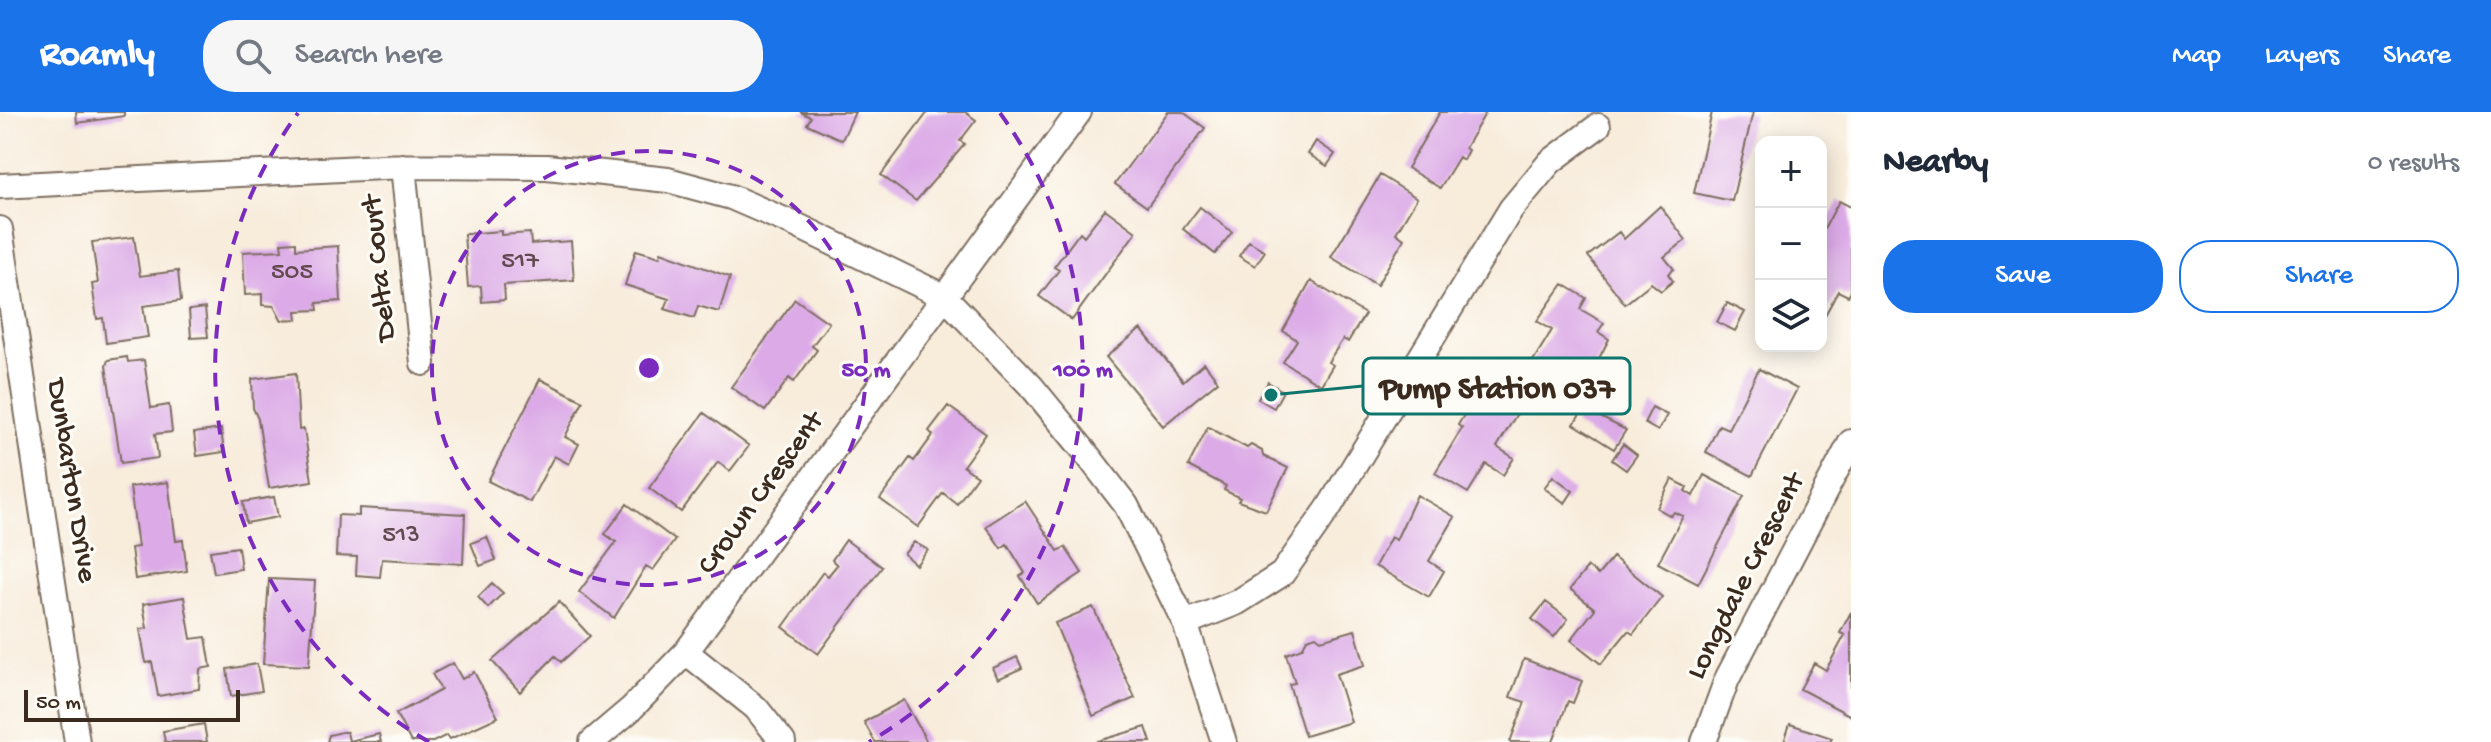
<!DOCTYPE html>
<meta charset="utf-8">
<style>
:root{--surface:#fff;--page:#f6f6f7;--text:#1f2937;--muted:#747a83;--line:#e0e1e3;--accent:#1a73e8}
body{margin:0;font-family:"Gochi Hand",sans-serif;background:var(--page);color:var(--text)}
.controls{position:absolute;right:24px;top:24px;display:grid;overflow:hidden;border-radius:16px;box-shadow:0 4px 20px #0003}
.controls button{width:72px;height:72px;display:grid;place-items:center;padding:0;border:0;border-bottom:2px solid var(--line);background:var(--surface);color:var(--text);font:40px sans-serif}
.scale{position:absolute;left:24px;bottom:20px;width:216px;box-sizing:border-box;padding-left:8px;border:4px solid #3b2a1e;border-top:0;font-size:22px;line-height:28px;white-space:nowrap;color:#3b2a1e;-webkit-text-stroke:6px #fdfcf7;paint-order:stroke}
.list{margin:0;padding:0;list-style:none}
h2{display:flex;justify-content:space-between;align-items:center;height:104px;margin:0;padding:0 32px;font-size:34px}
h2 small{font-size:26px;font-weight:400;color:var(--muted)}
.actions{display:flex;gap:16px;padding:24px 32px}
.actions a{flex:1;padding:18px 0;border:2px solid var(--accent);border-radius:32px;text-align:center;font-size:28px;color:var(--accent)}
.actions .main{background:var(--accent);color:#fff}
.icon{flex:none;width:44px;height:44px;fill:none;stroke:currentColor;stroke-width:2;stroke-linecap:round;stroke-linejoin:round}
.map{position:relative;flex:none;width:1851px;height:630px;overflow:hidden}
header{display:flex;align-items:center;gap:48px;box-sizing:border-box;height:112px;padding:0 40px;background:var(--accent);color:#fff}
header strong{font-size:38px}
nav{display:flex;gap:44px;margin-inline-start:auto;font-size:28px}
.search{width:560px;height:72px;background:var(--page);display:flex;align-items:center;gap:20px;box-sizing:border-box;padding:0 28px;border-radius:32px;color:var(--muted);font-size:30px}
main{display:flex}
aside{flex:1;background:var(--surface)}
.map>svg:first-child{display:block}
</style>
<header>
<strong>Roamly</strong>
<div class="search"><svg class="icon" aria-label="search" viewBox="0 0 24 24"><circle cx="10" cy="10" r="6"/><path d="M15 15l6 6"/></svg>Search here</div>
<nav><a>Map</a><a>Layers</a><a>Share</a></nav>
</header>
<main>
<div class="map">
<svg width="1851" height="630" viewBox="0 0 1851 630">
<rect width="100%" height="100%" fill="#fdfcf7"/>
<filter id="ink" filterUnits="userSpaceOnUse"><feTurbulence type="fractalNoise" baseFrequency=".0125" numOctaves="2"/><feDisplacementMap in="SourceGraphic" scale="16" xChannelSelector="R" yChannelSelector="G"/><feConvolveMatrix kernelMatrix="1 2 1 2 8 2 1 2 1" color-interpolation-filters="sRGB"/></filter>
<filter id="wash" filterUnits="userSpaceOnUse"><feTurbulence type="fractalNoise" baseFrequency=".006" numOctaves="4" result="noise"/><feDisplacementMap in="SourceGraphic" scale="32" xChannelSelector="R" yChannelSelector="G"/><feGaussianBlur stdDeviation="1.8" result="paint"/><feColorMatrix in="noise" values="0 0 0 0 0 0 0 0 0 0 0 0 0 0 0 0 0 1.4 0 .05"/><feComposite in="paint" operator="in"/></filter>
<g filter="url(#wash)">
<rect width="100%" height="100%" fill="#f8ecdb"/>
<g id="blocks">
<!-- building -->
<path fill="#dcabe7" d="M76,0h48v4l-47,7z
M800,0h55l-13,28 -35,-16 4,-7z
M928,0h37l11,8 -16,21 5,3 -49,57 -35,-26z
M1168,0h15l22,16 -58,79 -32,-23z
M1440,0h46l-21,36 3,2 -5,10 -4,-3 -19,31 -33,-20z
M1712,0h41l-21,89 -38,-8z
M1316,29l19,13 -8,12 -19,-12z
M1380,63l37,23 -21,35 8,6 -27,46 -46,-28z
M1839,89l12,6v84l-3,5 -10,-5 -15,28 -2,-84z
M1660,94l26,34 -22,17 10,12 -6,5 5,7 -12,10 -10,-8 -26,21 -37,-48 31,-24 5,7z
M1200,95l32,25 -17,22 -32,-25z
M1105,97l31,23 -64,88 -33,-24 20,-26 -5,-3 26,-35 4,4z
M501,119v4l29,-2 1,11 40,-3 3,39 -70,5 1,15 -23,2 -1,-16 -13,1 -4,-53z
M134,125l6,39 38,-5 3,30 -38,5 5,31 -42,6 -3,-25 -6,1 -5,-35 6,-1 -6,-41z
M1249,129l16,10 -10,15 -16,-10z
M296,130v7l42,-3 3,55 -24,2 1,7 -22,1 1,8 -16,1 -7,-14 -12,-1v-11l-17,1 -2,-43 39,-2 -1,-7z
M636,138l24,7 1,-5 69,25 -11,35 -21,-6 -4,12 -29,-9 4,-10 -44,-14z
M1311,169l54,33 -17,28 -5,-3 -15,23 5,3 -12,20 -38,-23 14,-22 -14,-9z
M1563,172l23,14 -6,11 24,14 -6,9 11,7 -17,33 -14,-8 -24,39 -34,-21 32,-52 -15,-9z
M795,187l34,24 -17,23 5,4 -23,32 -5,-4 -24,33 -34,-24z
M1727,191l18,9 -10,19 -18,-9z
M205,196l3,29 -17,1 -2,-28z
M1141,217l42,52 21,-18 14,18 -55,45 -57,-69z
M127,245l1,5 16,-2 7,48 18,-3 3,27 -17,2 3,24 -37,5 -15,-97 2,-6z
M1759,257l38,20 -45,87 -46,-24 13,-27 9,4z
M296,261l3,57 5,-1 8,52 -43,7 -11,-69 -5,-11 -1,-29z
M540,267l43,22 -18,36 14,7 -10,20 -15,-8 -24,46 -42,-21z
M1268,270l15,9 -9,17 -16,-9z
M1481,275l38,23 -22,37 17,11 -11,17 -17,-11 -18,29 -33,-20 27,-45 -4,-3z
M948,294l38,28 -23,32 14,10 -20,28 -14,-11 -25,34 -38,-28 30,-41 4,3 19,-26 -4,-4z
M1652,295l15,8 -9,16 -14,-8z
M1584,297l42,21 -12,19 -40,-25z
M704,301l45,33 -19,25 -12,-9 -37,50 -32,-24z
M1208,315l39,21 4,-3 11,6 1,5 25,12 -22,43 -28,-10 2,-3 -16,-8 2,-4 -38,-20z
M221,317l3,23 -27,4 -3,-23z
M1623,332l14,11 -11,15 -14,-10z
M1704,363l40,21 -46,88 -40,-21 25,-47 -9,-4 -3,4 -14,-8 15,-29 15,8 -2,4 8,5z
M1553,364l20,15 -8,12 -21,-15z
M168,370l8,59 7,-1 4,31 -52,8 -4,-31 7,-1 -8,-60z
M1417,383l38,22 -26,44 15,10 -15,26 -54,-31 16,-29 5,3z
M274,385l4,20 -32,6 -3,-21z
M1025,389l33,50 7,-4 17,26 -45,30 -17,-27 5,-3 -18,-29 -6,4 -15,-22z
M627,392l48,36 -22,30 -7,-4 -32,52 -35,-26 37,-50 -11,-8z
M359,396l106,6 -2,50 -81,-5 -2,18 -24,-2 1,-18 -21,-1 2,-41 21,1z
M487,425l9,23 -16,6 -9,-23z
M846,428l36,27 -64,87 -35,-27 40,-55 5,4 9,-11 -5,-5z
M914,430l14,8 -12,15 -12,-11z
M238,435l3,22 -27,4 -4,-22z
M1613,445l49,40 -29,37 -5,-3 -27,33 -30,-24 24,-31 -25,-20 18,-22 10,8z
M269,467l46,2 -6,85 -46,-2z
M492,471l11,10 -15,15 -10,-11z
M184,485l7,42 15,-2 5,30 -11,2 -1,20 -41,7 -6,-34 -6,1 -6,-34 7,-1 -4,-24z
M559,490l31,34 -29,26 -6,-6 -35,36 -28,-31z
M1546,490l22,17 -14,18 -22,-18z
M1093,495l42,91 -42,18 -38,-93z
M1851,500v104l-51,-27 14,-26 12,7 19,-35 -5,-2z
M1355,518l10,35 -29,9 15,48 -46,14 -16,-52 6,-1 -9,-29 16,-6 5,-9 9,-3 5,4z
M1017,545l5,11 -24,11 -5,-11z
M1524,547l58,22 -9,22 -5,-2 -15,41h-43l15,-40 -15,-5z
M453,551l9,16 12,-7 24,45 -48,22 -3,-4 -14,7h-22l-15,-28 45,-24 -9,-16z
M257,552l5,27 -31,5 -4,-27z
M904,588l23,42h-52l-11,-20z
M204,612l3,18h-42l-2,-11z
M1790,612l42,14 -2,4h-46z
M1146,615l5,15h-52l-1,-1z
M342,620h5l2,9 30,-7 2,8h-54l2,-7z"/>
</g>
</g>
<g filter="url(#ink)">
<use href="#blocks" fill-opacity="0" stroke="#7d6e60" stroke-width="2"/>
<g fill="none" stroke-linecap="round" stroke-linejoin="round">
<!-- street casing -->
<g stroke="#7d6e60" stroke-width="28">
<path id="street" d="M403,54l20,197
M0,74l403,-20 144,1 121,13 63,17 65,28 149,72 87,90 50,61 44,57 59,118 39,119
M0,117l77,513
M1185,511l53,-21 44,-28 46,-65 183,-300 39,-47 48,-36
M686,540l70,56 27,34
M592,630l39,-33 55,-57 393,-540
M1704,630l23,-63 124,-237"/>
</g>
<!-- street -->
<use href="#street" stroke="#fff" stroke-width="24"/>
</g>
</g>
<!-- distance rings -->
<g fill="none" stroke="#7b2cbf" stroke-width="4" stroke-dasharray="14 10">
<circle cx="649" cy="256" r="217"/>
<path d="M429 630A434 434 0 0 1 298 1M1000 1A434 434 0 0 1 869 630"/>
</g>
<g text-anchor="middle" dominant-baseline="central" stroke-width="6" stroke-linejoin="round" paint-order="stroke">
<!-- number labels -->
<g font-size="26" fill="#634a50">
<text x="520" y="150">517</text>
<text x="292" y="161">505</text>
<text x="401" y="424">513</text>
</g>
<!-- street labels -->
<g font-size="30" fill="#3b2a1e" stroke="#fdfcf7">
<text transform="translate(381 156) rotate(-96)">Delta Court</text>
<text transform="translate(70 369) rotate(81)">Dunbarton Drive</text>
<text transform="translate(762 382) rotate(-54)">Crown Crescent</text>
<text transform="translate(1747 465) rotate(-63)">Longdale Crescent</text>
</g>
</g>
<circle cx="649" cy="256" r="12" fill="#7b2cbf" stroke="#fdfcf7" stroke-width="4"/>
<g font-size="24" text-anchor="middle" font-weight="bold" fill="#7b2cbf" stroke="#fdfcf7" stroke-width="6" stroke-linejoin="round" paint-order="stroke">
<text x="866" y="264">50 m</text>
<text x="1083" y="264">100 m</text>
</g>
<!-- callouts -->
<path fill="none" stroke="#0f766e" stroke-width="3" d="M1271 283L1363 274"/>
<circle fill="#0f766e" stroke="#fdfcf7" stroke-width="3" cx="1271" cy="283" r="8"/>
<rect fill="#fdfcf7" stroke="#0f766e" stroke-width="3" x="1363" y="246" width="267" height="56" rx="8"/>
<g font-size="32" text-anchor="middle" font-weight="bold" fill="#3b2a1e">
<text x="1497" y="285">Pump Station 037</text>
</g>
</svg>
<div class="controls">
<button>+</button>
<button>−</button>
<button><svg class="icon" aria-label="layers" viewBox="0 0 24 24"><path d="M12 4l9 5-9 5-9-5zM3 14l9 5 9-5"/></svg></button>
</div>
<div class="scale">50 m</div>
</div>
<aside>
<h2>Nearby<small>0 results</small></h2>
<ul class="list">
</ul>
<div class="actions"><a class="main">Save</a><a>Share</a></div>
</aside>
</main>
